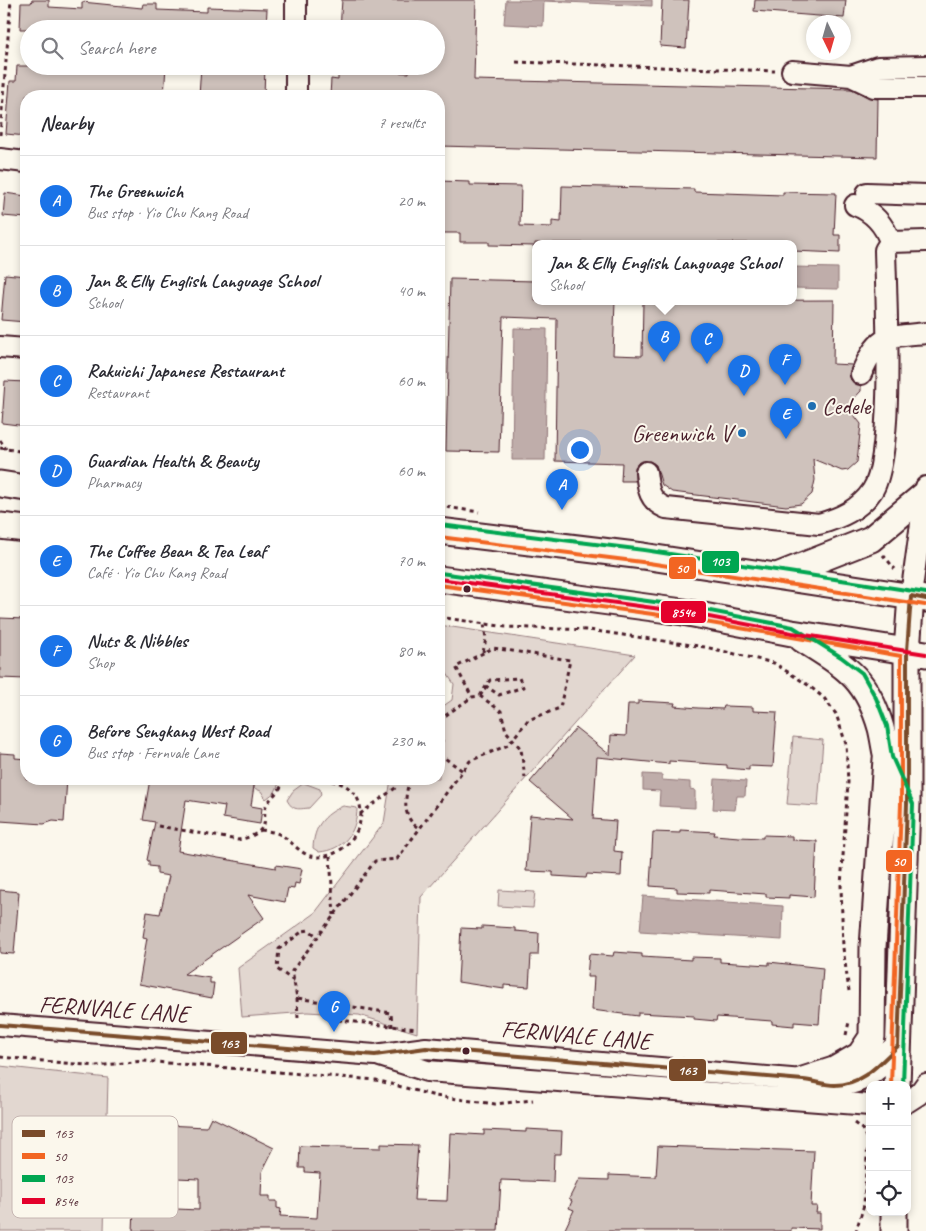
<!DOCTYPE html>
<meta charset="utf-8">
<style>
:root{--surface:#fff;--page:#f7f7f7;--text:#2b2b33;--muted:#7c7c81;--line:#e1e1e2;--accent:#1a73e8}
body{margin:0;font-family:Caveat,sans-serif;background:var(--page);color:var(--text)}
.controls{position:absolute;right:15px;bottom:15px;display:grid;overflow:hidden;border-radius:10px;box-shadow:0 2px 8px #0003}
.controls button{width:45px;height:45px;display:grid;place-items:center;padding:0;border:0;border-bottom:1px solid var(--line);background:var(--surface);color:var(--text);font:25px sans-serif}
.compass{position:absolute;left:806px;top:15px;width:45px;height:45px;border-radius:50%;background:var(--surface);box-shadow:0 2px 8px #0003;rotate:175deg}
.you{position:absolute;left:579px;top:449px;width:18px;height:18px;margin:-12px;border:4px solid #fff;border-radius:50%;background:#1a73e8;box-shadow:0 0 0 8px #1a73e833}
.badge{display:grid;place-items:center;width:32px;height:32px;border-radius:50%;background:var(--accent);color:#fff;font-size:16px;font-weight:700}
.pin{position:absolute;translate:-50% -41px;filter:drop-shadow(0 1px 2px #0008)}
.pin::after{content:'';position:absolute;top:26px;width:18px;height:15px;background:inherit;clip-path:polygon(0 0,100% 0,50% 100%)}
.popup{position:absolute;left:532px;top:240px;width:265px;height:65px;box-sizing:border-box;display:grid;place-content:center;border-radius:10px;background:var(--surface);filter:drop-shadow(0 1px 4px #0005);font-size:16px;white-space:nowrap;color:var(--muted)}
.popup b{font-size:19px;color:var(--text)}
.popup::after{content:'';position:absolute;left:50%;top:100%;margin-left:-10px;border:10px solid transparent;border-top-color:var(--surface)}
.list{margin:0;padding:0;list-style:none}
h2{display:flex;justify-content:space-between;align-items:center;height:65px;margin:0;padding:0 20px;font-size:21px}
h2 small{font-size:16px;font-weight:400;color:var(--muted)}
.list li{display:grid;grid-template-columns:32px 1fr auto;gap:15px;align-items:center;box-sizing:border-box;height:90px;padding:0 20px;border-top:1px solid var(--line)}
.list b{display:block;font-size:19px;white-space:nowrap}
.list p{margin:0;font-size:16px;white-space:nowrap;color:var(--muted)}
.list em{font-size:16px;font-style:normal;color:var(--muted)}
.icon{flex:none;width:28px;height:28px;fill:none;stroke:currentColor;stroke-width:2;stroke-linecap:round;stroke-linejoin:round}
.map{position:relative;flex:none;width:926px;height:1231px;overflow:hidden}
.search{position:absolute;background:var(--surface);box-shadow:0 2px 8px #0003;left:20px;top:20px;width:425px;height:55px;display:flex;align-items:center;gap:12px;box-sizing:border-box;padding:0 18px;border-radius:28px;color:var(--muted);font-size:19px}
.panel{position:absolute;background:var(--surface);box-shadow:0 2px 8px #0003;left:20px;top:90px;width:425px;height:695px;border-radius:20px}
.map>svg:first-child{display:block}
</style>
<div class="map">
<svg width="926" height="1231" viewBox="0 0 926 1231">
<rect width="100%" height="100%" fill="#fbf7ec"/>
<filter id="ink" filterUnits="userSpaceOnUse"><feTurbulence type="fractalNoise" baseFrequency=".02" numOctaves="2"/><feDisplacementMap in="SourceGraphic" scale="10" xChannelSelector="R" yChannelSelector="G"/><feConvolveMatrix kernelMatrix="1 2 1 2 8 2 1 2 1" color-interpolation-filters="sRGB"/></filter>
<g filter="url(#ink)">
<!-- green -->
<path fill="#e2d7d0" stroke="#967b7e" d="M439,625l196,30 -214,242 -4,136 -58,-18 -52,-3 -65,5 -4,-49 76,-54 70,-91 7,-44h48v-70l13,-9 2,-16 -15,-22z
M793,737l30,3 -5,66 -31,-2z
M255,779h26l-6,13 -9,7 -5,-8 -7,-3z
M304,783l16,6 1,6 -12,13c-11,1 -16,3 -22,-8l6,-9z
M343,806l14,2c0,25 -14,42 -38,44l-6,-4c1,-21 10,-33 30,-42z
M499,890l36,2 -2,16 -35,-2z
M0,1066l108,12 -4,153h-104z"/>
<!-- water -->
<path fill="#bfadaa" stroke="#907477" d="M506,0h146v6l-108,-5 -1,25 -39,-2z
M793,267l45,1v21l-45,-1z
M514,328l33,1 -2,131h-33z
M643,774l19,1v5l28,2v7l5,1v18l-36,-2 1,-15 -17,-1z
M715,779l31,2 -1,15h-8l-2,14 -22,-1z
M643,896l140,10 -1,34 -142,-9z"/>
<!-- building -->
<path fill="#cfc2bc" stroke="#4a1f2b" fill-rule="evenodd" d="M32,0h17v7l33,2v-7l60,6 1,-4h14v6l50,2v-5l60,2 -1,20h-246l1,-26h10z
M342,0h134l-2,80 378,9 17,9 9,1 -1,58 -438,-11v-50h-109l1,-17 7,1v-11l71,4v-7h27v-37h-96z
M662,0h27l-3,48 -26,-2z
M755,0h91l-2,18 -90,-7z
M17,66h149l-2,30h-138v40l-20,-2 4,-53h6z
M201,66h64l-1,30h-65z
M439,181l31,1v3l51,1 -1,40 32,1v-6l9,1 1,-36 132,3v3l89,3v-3l53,1 -2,42h6v18l-47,-2v-8h-258v3l-46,-1v-3h-29v-9h-21z
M5,193l21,3v22l-23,-2z
M5,274l21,2v46l-25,-2z
M450,279l85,2v20h80l-2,54 29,1 1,-55 191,-1 -1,64 19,1 -3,9 2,6 10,6v5l-14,15 14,18 -4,38 -9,8 -6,1 -29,-12 2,21 -3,14 -11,10 -15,2 -114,-14 -10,-7 -6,-20 -6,-4 -11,1 -4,5v14h-14l1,-18 -67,-2 2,-142 -54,-2 -4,135 -53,-1z
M5,381l21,1v44l-24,-3z
M0,618l24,1 -1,3h3v57l-26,-1z
M638,701l37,2 -1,3 24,2 25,1 1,-3 29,1v4l24,1 -4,55 -24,-1v4l-22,-2v-3l-58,-4v3l-72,-7 -4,62 23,2 -2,30 8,1 -1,24 -34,-2 -1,4 -33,-2v-4l-27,-1 4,-56 43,4 -43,-37 46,-54 34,27 1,-20 15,1 2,-32h10z
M0,753l15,1v4l11,1v20h41l-3,43 -11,-1 -9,3 -44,-3z
M150,779h105l-4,27 11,2 -2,16 -37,-6 2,-12 -39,-6 -8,51 98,17v-3l26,4 -3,15 -4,-1 -1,6 -6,-1 -3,14 -37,-7 16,23 -80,56 26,4v5h4l-2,15 -73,-14 8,-46 -4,-1 4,-25 13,2 9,-38 -12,-2v-7l-8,-1v-5l-2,-1 8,-38 -12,-2z
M680,830l35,2 -1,3 25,2 24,1v-3l29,1v4l25,1 -3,56 -25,-2v3l-23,-1v-3l-57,-4v3l-32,-1v-4l-27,-2 3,-54 27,1z
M0,890l19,2 -5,62 -14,-1z
M482,926l33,2v3l24,2 -1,22h-7l-2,32 -25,-2v4l-46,-7 3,-54 21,1z
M614,952l28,2v3l49,3v-3l29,1v4l49,3v-3l54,6 -4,56 -25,-2v4l-22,-2v-3l-55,-4 -1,4 -22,-2v-3l-56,-3v3l-46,-6 2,-33h-7l2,-23 24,2z
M211,1117l63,31 -12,24 -1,24h9v5h7v7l4,1 -1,7 37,2 3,-45 -15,-1v-4h-6l1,-22 81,2v-4l37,1 -4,55 33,1 3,-68 34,2v-5l42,2v-3l36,2 -1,23h-7l-1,28 -52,-2 -3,51h-365l3,-67h5l3,-40 62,3zM155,1177l44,2v31l-45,-2z
M658,1146l156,5 -3,55h6l-1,7h4v16l-29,-1v3h-227l10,-21 -5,-2 3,-7 -3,-2 10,-20 30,1v-5l47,2z"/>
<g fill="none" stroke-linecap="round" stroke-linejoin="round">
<!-- minor casing -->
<g stroke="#4a1f2b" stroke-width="24">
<path id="minor" d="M296,29v-29
M792,71l59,5 23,11h52
M851,76l27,-9 48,-1
M296,96v-30
M0,159l26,3
M867,193l59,2
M855,205c17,6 30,20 35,37
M0,347l26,2
M861,374c18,-40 23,-37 65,-41
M646,472c2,17 3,29 20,36l153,16c21,-6 40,-14 53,-33 23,-33 14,-196 13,-241l5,-8 36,-1
M911,596l15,-109
M0,1025l375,30 51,-7 377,32
M380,1056l47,15 443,34
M907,1102l11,-7 8,-11"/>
</g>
<!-- major casing -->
<g stroke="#4a1f2b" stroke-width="29">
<path id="major" d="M0,484l26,4
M0,526l26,3
M439,531l204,25 283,43
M777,576l94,-37 54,-45
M439,579l244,33 109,21 134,21
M802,639c42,27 64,37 79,89 4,16 4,30 11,45
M803,1080l31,-10 26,-15 12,-18 1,-90 13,-188
M814,1081c43,8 55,-6 84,-35
M897,1085l10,-281v-153l4,-55
M894,1212v19"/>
</g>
<!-- path -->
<path stroke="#4a1f2b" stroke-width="3" stroke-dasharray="4 4" stroke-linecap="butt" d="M516,62l259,9
M0,135l11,-135
M0,440l6,9
M0,448l26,4
M439,506l40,6
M883,555l12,14
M439,617l67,10 83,3 116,17 69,16 34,22 16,13 12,16 10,30 2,38 -7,104 2,62 6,43
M483,652l3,-13 -2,-16
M480,696l10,-16 29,-2 4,9 -24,8 -13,-9
M439,720l33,-23 8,-1 21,15 5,20 15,18 4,29
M439,733l4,6 -4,7
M439,754l24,17
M409,779c-3,19 -9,38 11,50
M360,814l38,-28
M158,826l80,14c9,-2 23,-6 26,-16 2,-7 -1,-14 3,-20 6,-9 14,-14 18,-25
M261,830c7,1 15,2 22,6 12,8 19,21 35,21 32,0 57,-42 34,-66 -8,-9 -20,-10 -31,-12
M330,856l4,59
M294,981l-17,-12 2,-20 24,-18 6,-1 9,7
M297,998l1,20
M330,1019l87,10
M392,1027l-1,-14 -94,-15 -5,-27 83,-110 22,-2 73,-98 38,-16 20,-25 32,-12 10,-48 -77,-12 -37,19 16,30
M846,1035l3,-13
M0,1057l96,9 47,-5 233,19 59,16 60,8 38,-4
M854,1123l8,6 6,12 -4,64 -8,26"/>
<!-- minor -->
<use href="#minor" stroke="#fbf7ec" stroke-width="20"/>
<!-- major -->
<use href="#major" stroke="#fbf7ec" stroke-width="25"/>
<!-- bus-1 casing -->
<g stroke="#fbf7ec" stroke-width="8">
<path id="bus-1" d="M0,1025l375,30 51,-7 377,32c11,1 21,5 32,5 27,0 45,-22 63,-39l9,-242v-153l4,-55 15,3"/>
</g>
<!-- bus-2 casing -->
<g stroke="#fbf7ec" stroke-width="8">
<path id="bus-2" d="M439,537l203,25 283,43
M439,585l243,33 219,38v148l-10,281"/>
</g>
<!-- bus-3 casing -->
<g stroke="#fbf7ec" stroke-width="8">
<path id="bus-3" d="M440,525l204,25 282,43
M440,573l244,33 109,21 48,30 21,16 14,25 11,28 5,31 21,47 -10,281"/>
</g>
<!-- bus-4 casing -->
<g stroke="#fbf7ec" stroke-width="8">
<path id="bus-4" d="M439,579l244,33 109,21 134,21"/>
</g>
<!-- bus-1 -->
<use href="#bus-1" stroke="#7a4b2a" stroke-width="4"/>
<!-- bus-2 -->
<use href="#bus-2" stroke="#f26522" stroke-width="4"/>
<!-- bus-3 -->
<use href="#bus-3" stroke="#00a651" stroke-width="4"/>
<!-- bus-4 -->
<use href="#bus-4" stroke="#e4002b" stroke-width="4"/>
</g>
</g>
<!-- markers -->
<g fill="#1f6fb2" stroke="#fbf7ec" stroke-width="2">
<circle cx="812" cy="406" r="5"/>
<circle cx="742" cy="433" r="5"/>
</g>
<g fill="#4a1f2b" stroke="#fbf7ec" stroke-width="2">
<circle cx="467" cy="589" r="4.5"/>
<circle cx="466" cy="1051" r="4.5"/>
</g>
<g text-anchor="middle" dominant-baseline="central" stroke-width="4" stroke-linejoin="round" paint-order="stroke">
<!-- poi labels -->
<g font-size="24" fill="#4a1f2b" stroke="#fbf7ec" text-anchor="start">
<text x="822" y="406">Cedele</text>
<text x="732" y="433" text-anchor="end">Greenwich V</text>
</g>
<!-- street labels -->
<g font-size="24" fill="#4a1f2b" stroke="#fbf7ec">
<text transform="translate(114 1009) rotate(4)">FERNVALE LANE</text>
<text transform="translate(576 1035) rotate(5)">FERNVALE LANE</text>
</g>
</g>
<!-- legend -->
<rect x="12" y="1116" width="166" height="102" rx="8" fill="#fbf7ec" stroke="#c6b6b2" stroke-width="1"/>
<rect x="22" y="1130" width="23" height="7" fill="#7a4b2a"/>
<rect x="22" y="1153" width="23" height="6" fill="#f26522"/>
<rect x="22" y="1175" width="23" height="7" fill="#00a651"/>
<rect x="22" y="1198" width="23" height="6" fill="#e4002b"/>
<g font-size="14" fill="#4a1f2b">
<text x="54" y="1138">163</text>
<text x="54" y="1161">50</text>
<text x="54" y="1183">103</text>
<text x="54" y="1206">854e</text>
</g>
<g stroke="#fbf7ec" stroke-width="2">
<rect x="701" y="550" width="39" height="24" rx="5" fill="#00a651"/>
<rect x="668" y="556" width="29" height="24" rx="5" fill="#f26522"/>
<rect x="660" y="600" width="47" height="24" rx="5" fill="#e4002b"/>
<rect x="885" y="849" width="28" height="24" rx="5" fill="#f26522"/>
<rect x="210" y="1031" width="38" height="24" rx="5" fill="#7a4b2a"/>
<rect x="668" y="1058" width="39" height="24" rx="5" fill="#7a4b2a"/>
</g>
<g font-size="14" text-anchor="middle" font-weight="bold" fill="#fff">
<text x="720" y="566">103</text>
<text x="682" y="573">50</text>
<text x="683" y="617">854e</text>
<text x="899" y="866">50</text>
<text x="229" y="1048">163</text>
<text x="687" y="1075">163</text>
</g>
</svg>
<div class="controls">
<button>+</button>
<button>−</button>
<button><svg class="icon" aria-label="locate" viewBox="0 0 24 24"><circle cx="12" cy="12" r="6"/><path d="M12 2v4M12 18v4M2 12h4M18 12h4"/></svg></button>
</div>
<svg class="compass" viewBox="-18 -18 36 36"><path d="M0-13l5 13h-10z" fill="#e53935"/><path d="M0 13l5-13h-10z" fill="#7c7c81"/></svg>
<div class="you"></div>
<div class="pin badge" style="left:562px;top:510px">A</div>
<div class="pin badge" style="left:664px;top:362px">B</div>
<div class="popup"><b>Jan &amp; Elly English Language School</b>School</div>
<div class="pin badge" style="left:707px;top:364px">C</div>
<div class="pin badge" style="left:744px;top:396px">D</div>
<div class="pin badge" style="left:786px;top:439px">E</div>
<div class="pin badge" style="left:785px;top:385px">F</div>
<div class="pin badge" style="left:334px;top:1032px">G</div>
<div class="search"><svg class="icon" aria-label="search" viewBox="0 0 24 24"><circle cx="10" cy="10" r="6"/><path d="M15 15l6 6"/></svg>Search here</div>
<section class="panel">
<h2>Nearby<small>7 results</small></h2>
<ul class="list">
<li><span class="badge">A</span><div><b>The Greenwich</b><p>Bus stop · Yio Chu Kang Road</p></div><em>20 m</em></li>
<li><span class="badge">B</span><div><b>Jan &amp; Elly English Language School</b><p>School</p></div><em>40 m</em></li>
<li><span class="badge">C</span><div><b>Rakuichi Japanese Restaurant</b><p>Restaurant</p></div><em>60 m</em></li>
<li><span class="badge">D</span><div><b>Guardian Health &amp; Beauty</b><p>Pharmacy</p></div><em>60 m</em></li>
<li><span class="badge">E</span><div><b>The Coffee Bean &amp; Tea Leaf</b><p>Café · Yio Chu Kang Road</p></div><em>70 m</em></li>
<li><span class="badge">F</span><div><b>Nuts &amp; Nibbles</b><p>Shop</p></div><em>80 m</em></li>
<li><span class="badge">G</span><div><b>Before Sengkang West Road</b><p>Bus stop · Fernvale Lane</p></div><em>230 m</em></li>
</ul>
</section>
</div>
